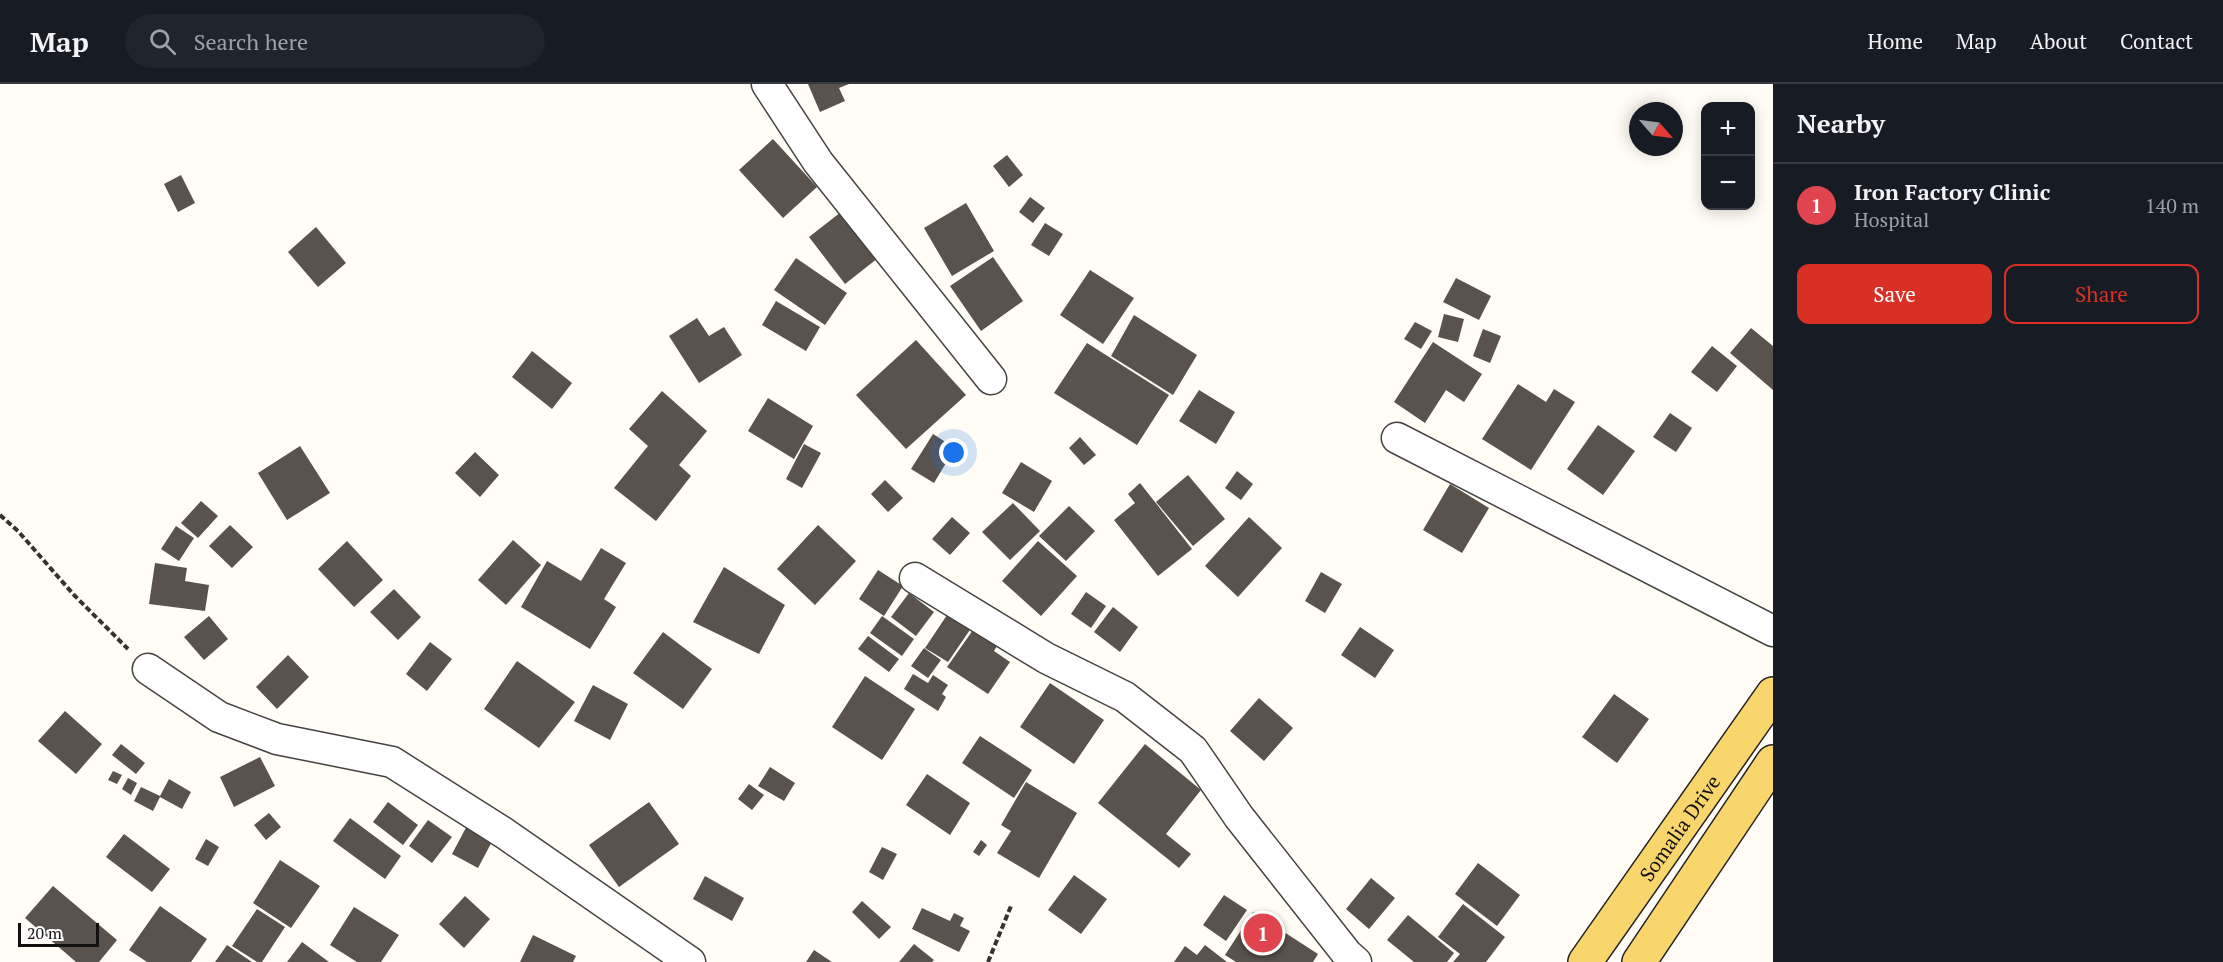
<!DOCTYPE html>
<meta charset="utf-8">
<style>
:root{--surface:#171b24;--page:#20242c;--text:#f1f3f6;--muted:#9ea1a6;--line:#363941;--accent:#d93025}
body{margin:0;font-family:"PT Serif",serif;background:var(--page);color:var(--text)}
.controls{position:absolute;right:18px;top:18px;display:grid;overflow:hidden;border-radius:12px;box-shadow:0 3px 15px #0003}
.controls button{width:54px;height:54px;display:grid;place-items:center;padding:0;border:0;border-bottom:2px solid var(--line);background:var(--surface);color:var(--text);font:30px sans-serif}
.compass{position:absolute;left:1629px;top:18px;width:54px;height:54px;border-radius:50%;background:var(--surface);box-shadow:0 3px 15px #0003;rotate:118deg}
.scale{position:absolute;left:18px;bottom:15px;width:81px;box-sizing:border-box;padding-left:6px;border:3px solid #111;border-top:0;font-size:16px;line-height:21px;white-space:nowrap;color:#111;-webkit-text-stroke:4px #fff;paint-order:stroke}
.you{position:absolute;left:954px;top:369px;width:21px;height:21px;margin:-15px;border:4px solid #fff;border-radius:50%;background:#1a73e8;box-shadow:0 0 0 9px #1a73e833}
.badge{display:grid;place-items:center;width:39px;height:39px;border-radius:50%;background:var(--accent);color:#fff;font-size:20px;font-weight:700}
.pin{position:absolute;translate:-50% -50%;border:3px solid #fff;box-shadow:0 2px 6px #0006}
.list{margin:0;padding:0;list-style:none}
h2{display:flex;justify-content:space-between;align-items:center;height:78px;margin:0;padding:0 24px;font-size:26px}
h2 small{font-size:20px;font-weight:400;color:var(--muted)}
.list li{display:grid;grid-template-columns:39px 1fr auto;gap:18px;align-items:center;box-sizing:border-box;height:84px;padding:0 24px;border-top:2px solid var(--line)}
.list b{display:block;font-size:22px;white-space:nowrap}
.list p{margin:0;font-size:20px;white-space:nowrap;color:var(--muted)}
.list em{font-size:20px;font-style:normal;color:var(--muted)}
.actions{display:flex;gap:12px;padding:18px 24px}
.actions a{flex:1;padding:14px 0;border:2px solid var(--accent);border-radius:12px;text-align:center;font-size:21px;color:var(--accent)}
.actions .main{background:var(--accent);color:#fff}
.icon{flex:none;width:33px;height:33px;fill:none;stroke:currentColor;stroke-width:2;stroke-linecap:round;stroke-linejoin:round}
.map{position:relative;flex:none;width:1773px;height:878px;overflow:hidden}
header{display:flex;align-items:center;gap:36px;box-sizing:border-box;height:84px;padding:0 30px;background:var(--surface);border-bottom:2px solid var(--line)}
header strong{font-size:28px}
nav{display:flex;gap:33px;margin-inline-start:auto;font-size:21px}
.search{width:420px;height:54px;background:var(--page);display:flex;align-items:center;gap:15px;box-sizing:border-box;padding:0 21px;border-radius:33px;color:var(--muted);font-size:22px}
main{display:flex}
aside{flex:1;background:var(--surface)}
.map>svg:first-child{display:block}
</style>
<header>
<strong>Map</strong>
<div class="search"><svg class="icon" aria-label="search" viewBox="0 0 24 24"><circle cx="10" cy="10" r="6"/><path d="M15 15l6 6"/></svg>Search here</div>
<nav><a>Home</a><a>Map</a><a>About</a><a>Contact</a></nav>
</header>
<main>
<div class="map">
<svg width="1773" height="878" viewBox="0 0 1773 878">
<rect width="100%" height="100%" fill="#fffdf5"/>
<!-- building -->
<path fill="#5a524d" d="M808,0h41l-10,4 6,13 -25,11z
M773,55l44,48 -34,31 -44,-48z
M1007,71l16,20 -14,12 -16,-21z
M181,91l14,28 -17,9 -14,-28z
M1030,113l15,11 -12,15 -14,-11z
M966,119l28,48 -42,25 -28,-48z
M841,128l37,46 -33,26 -36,-47z
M1045,139l18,11 -14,22 -18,-11z
M316,143l30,36 -28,24 -30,-35z
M993,173l30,44 -42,30 -31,-45z
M796,174l51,35 -22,32 -51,-35z
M1090,186l44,28 -31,46 -43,-29z
M1456,194l35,18 -12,24 -36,-18z
M776,217l44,26 -14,24 -44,-26z
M1444,230l20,5 -6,23 -20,-5z
M1134,231l63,40 -24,40 -62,-39z
M697,234l12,18 15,-9 18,28 -43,28 -30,-47z
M1415,238l17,9 -11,18 -17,-10z
M1751,244l22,18v44l-43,-37z
M1483,245l18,7 -11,27 -17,-7z
M916,256l50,55 -60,54 -50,-54z
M1433,258l49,32 -18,28 -18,-12 -21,33 -31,-21z
M1087,259l82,52 -32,50 -83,-52z
M1712,262l25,20 -20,26 -26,-20z
M532,267l40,32 -20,26 -40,-32z
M1518,300l28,18 8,-13 21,13 -44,68 -49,-31z
M1199,306l36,22 -19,32 -37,-23z
M662,307l45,40 -28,34 12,11 -35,45 -42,-33 34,-42 -19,-17z
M768,314l45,28 -19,33 -46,-28z
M1670,329l22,15 -16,24 -23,-15z
M1598,341l37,26 -32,44 -36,-26z
M933,350l22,14 -21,35 -23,-14z
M1080,353l16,18 -12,10 -15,-17z
M804,360l17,9 -19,35 -16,-9z
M300,362l30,47 -43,27 -29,-47z
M475,368l24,23 -19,22 -25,-24z
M1021,378l31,19 -18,31 -32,-19z
M1237,387l16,13 -12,16 -16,-12z
M1188,391l37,44 -32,27 -37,-44z
M885,396l18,18 -15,14 -17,-18z
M1140,399l52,66 -34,27 -44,-56 21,-17 -7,-9z
M1450,400l39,24 -27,45 -39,-23z
M201,417l17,15 -20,22 -17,-15z
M1013,419l27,28 -30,29 -28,-28z
M1069,422l26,25 -29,30 -27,-25z
M952,433l18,16 -20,22 -18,-16z
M1249,433l33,31 -44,49 -33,-31z
M230,441l23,22 -21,21 -23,-22z
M818,441l38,36 -41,44 -38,-36z
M176,442l18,12 -15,23 -18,-12z
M513,456l28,25 -35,40 -28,-25z
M347,457l36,39 -29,27 -36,-38z
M1038,457l39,35 -36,40 -39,-35z
M601,464l25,15 -22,36 12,8 -26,42 -69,-42 26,-46 34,20z
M155,479l32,5 -2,13 24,4 -4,26 -56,-7z
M724,483l61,38 -26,49 -66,-32z
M878,486l25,16 -19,30 -25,-17z
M1321,488l21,12 -17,29 -20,-12z
M394,505l27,28 -23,23 -28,-28z
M1086,508l20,14 -15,22 -20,-14z
M909,509l25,19 -18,24 -25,-19z
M953,522l23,15 -28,41 -23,-14z
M1113,523l25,20 -18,25 -26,-20z
M209,532l19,23 -24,21 -20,-23z
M882,532l32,23 -12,17 -32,-23z
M1360,543l34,23 -19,28 -34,-23z
M973,546l24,16 -3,5 16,11 -22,32 -41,-27z
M663,548l49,37 -29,40 -50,-36z
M868,552l31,23 -10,13 -31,-23z
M430,558l22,17 -25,32 -21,-17z
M924,564l17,12 -13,18 -17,-12z
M288,571l21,22 -32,32 -21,-22z
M517,577l58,41 -36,46 -55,-39z
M913,590l15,9 5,-8 15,10 -6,9 4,3 -8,14 -34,-22z
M865,592l50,33 -33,51 -50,-33z
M1050,599l54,37 -30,44 -54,-37z
M593,601l35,19 -18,36 -36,-19z
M1614,610l35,25 -32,44 -35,-26z
M1259,614l34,30 -29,33 -34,-30z
M65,627l37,33 -26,30 -38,-33z
M980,652l52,34 -18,28 -52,-35z
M121,660l24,19 -9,11 -24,-19z
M1145,660l56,46 -35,44 25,20 -12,14 -81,-65z
M260,673l15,29 -41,21 -14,-30z
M770,683l25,16 -11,18 -26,-15z
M113,687l9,4 -5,9 -9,-4z
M927,690l43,29 -20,32 -44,-30z
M128,694l9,5 -6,12 -9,-6z
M169,695l22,13 -9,17 -22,-12 -7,14 -19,-10 7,-14 19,9z
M1026,698l51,31 -38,65 -42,-25 14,-22 -10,-6z
M749,700l15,11 -12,15 -14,-11z
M388,718l30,23 -15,20 -30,-23z
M649,718l30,42 -60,43 -30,-42z
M269,729l12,14 -15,13 -12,-15z
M350,734l51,38 -16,23 -52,-38z
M428,736l24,17 -20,26 -23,-17z
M469,738l26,14 -17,32 -26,-14z
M124,750l46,35 -18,23 -46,-35z
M206,755l13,8 -11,19 -13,-7z
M981,756l6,5 -8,11 -6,-4z
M882,763l15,7 -14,26 -14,-8z
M280,776l40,26 -29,42 -38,-25z
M1478,779l42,32 -23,31 -42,-32z
M1074,791l33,24 -26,35 -33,-24z
M705,792l39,22 -12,23 -39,-22z
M1371,794l24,20 -26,31 -23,-20z
M53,802l64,54 -18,22h-23l-51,-44z
M1224,811l23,15 -21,31 -23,-16z
M465,812l25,23 -26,29 -25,-24z
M862,817l29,26 -12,12 -27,-27z
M1463,820l42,33 -19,25h-33l7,-8 -22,-17z
M160,822l47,33 -16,23h-44l-18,-12z
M354,823l45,28 -18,27h-24l-27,-17z
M922,824l28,13 4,-8 10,5 -4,8 10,5 -11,21 -47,-23z
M257,825l28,18 -23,35h-5l-25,-16z
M1253,828l65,42 -5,8h-77l-11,-7z
M1408,831l46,38 -7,9h-33l-27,-22z
M533,851l43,21 -3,6h-53z
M302,858l27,20h-42z
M914,860l20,16 -2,2h-33z
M227,861l25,17h-37z
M1205,861l22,17h-53l11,-16 12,9z
M814,866l18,12h-26z"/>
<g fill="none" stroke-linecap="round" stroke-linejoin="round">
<!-- minor casing -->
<g stroke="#444" stroke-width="33">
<path id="minor" d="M767,0l51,78 173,217
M1397,354l376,193
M915,494l131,80 79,39 68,53 46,67 108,137 9,8
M148,585l71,48 58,22 115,23 112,71 186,129"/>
</g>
<!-- major casing -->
<g stroke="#222" stroke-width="36">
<g id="major">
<path id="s1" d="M1585,878l188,-268"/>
<path d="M1639,878l134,-200"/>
</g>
</g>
<!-- path -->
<path stroke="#333" stroke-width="4" stroke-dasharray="6 3" stroke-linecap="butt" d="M0,431l18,16 56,64 54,54
M988,878l23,-56"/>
<!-- minor -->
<use href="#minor" stroke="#fff" stroke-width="30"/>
<!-- major -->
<use href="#major" stroke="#f9d66b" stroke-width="33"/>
</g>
<g text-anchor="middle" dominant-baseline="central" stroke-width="6" stroke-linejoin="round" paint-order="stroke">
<!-- street labels -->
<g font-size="20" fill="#111" stroke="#fff">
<text stroke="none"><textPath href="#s1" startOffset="164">Somalia Drive</textPath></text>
</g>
</g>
</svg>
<div class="controls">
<button>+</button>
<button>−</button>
</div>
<svg class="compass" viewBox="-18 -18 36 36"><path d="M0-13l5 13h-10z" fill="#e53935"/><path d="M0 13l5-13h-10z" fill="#9ea1a6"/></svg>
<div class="scale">20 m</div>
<div class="you"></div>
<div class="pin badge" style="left:1263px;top:849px;background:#e0444e">1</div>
</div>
<aside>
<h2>Nearby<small></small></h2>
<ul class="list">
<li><span class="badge" style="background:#e0444e">1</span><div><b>Iron Factory Clinic</b><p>Hospital</p></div><em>140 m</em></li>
</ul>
<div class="actions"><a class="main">Save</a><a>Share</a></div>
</aside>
</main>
